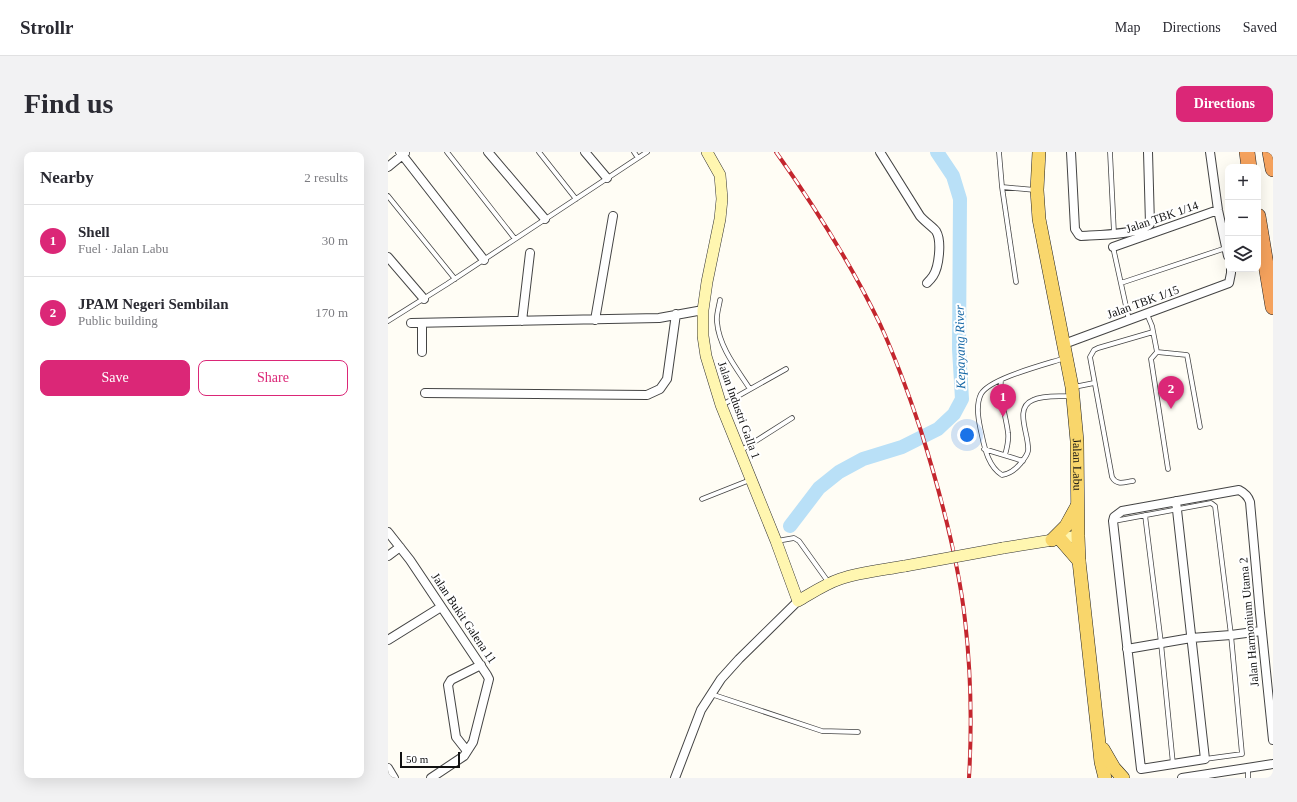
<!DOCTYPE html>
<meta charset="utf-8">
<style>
:root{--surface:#fff;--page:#f2f2f3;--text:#2b2b33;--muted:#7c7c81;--line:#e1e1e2;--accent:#db2777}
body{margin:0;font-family:"Times New Roman",serif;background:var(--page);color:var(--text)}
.controls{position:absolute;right:12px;top:12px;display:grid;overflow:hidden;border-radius:8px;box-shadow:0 4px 16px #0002}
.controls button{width:36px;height:36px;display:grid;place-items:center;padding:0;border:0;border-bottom:1px solid var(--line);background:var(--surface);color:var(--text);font:20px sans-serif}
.scale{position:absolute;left:12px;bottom:10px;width:60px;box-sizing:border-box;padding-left:4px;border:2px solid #111;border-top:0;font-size:11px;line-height:14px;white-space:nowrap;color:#111;-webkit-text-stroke:3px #fff;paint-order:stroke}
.you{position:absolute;left:579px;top:283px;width:14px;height:14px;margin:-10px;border:3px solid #fff;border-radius:50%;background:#1a73e8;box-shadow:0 0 0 6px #1a73e833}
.badge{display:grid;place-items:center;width:26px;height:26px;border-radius:50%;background:var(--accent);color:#fff;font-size:13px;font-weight:700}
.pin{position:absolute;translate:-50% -33px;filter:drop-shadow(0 1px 2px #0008)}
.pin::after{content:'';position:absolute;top:21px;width:14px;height:12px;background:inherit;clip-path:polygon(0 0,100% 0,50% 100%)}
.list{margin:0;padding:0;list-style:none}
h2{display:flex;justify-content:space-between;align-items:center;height:52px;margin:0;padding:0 16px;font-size:17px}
h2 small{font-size:13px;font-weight:400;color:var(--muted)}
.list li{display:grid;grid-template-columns:26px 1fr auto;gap:12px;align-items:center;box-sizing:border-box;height:72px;padding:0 16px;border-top:1px solid var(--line)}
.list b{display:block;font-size:15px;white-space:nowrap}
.list p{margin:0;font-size:13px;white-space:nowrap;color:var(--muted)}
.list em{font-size:13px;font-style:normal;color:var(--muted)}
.actions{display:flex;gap:8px;padding:12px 16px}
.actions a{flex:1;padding:9px 0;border:1px solid var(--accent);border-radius:8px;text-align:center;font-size:14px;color:var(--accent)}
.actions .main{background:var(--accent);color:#fff}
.icon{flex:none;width:22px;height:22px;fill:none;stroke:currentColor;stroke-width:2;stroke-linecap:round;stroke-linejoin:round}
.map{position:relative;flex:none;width:885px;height:626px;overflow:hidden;border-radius:8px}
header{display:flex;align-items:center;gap:24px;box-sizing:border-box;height:56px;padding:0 20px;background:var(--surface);border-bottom:1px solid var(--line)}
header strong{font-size:19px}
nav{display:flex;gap:22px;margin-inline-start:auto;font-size:14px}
.intro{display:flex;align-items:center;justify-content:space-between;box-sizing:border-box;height:96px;padding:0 24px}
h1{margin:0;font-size:28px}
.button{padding:10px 18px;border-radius:8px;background:var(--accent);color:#fff;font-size:14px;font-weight:700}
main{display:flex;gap:24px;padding:0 24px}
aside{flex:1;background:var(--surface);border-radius:8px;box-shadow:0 4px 16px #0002}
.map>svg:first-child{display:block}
</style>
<header>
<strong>Strollr</strong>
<nav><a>Map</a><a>Directions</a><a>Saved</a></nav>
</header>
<div class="intro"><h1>Find us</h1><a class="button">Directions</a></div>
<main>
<aside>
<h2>Nearby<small>2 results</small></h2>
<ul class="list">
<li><span class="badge">1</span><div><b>Shell</b><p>Fuel · Jalan Labu</p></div><em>30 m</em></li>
<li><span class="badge">2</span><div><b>JPAM Negeri Sembilan</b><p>Public building</p></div><em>170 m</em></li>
</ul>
<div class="actions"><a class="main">Save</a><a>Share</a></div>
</aside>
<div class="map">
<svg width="885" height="626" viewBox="0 0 885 626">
<rect width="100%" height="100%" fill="#fffdf5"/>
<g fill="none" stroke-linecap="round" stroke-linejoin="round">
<!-- river -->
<path stroke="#b9e0f7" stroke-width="14" d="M402,374l29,-38 20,-16 24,-13 39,-12 36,-18 16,-15 8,-15 -3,-50 1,-150 -7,-23 -16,-24"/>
<!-- lane casing -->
<g stroke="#444" stroke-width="5.5">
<path id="lane" d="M59,0l68,87
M151,0l37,47
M246,0l4,6
M611,0l3,35 33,3
M722,0l4,81
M614,35l14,95
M0,44l67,83
M725,95l16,73
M733,131l105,-35
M332,148c-1,7 -4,15 -3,22 2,25 20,47 33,67
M759,162l5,12 5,26
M0,169l59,-37 200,-132
M769,200l-6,7 17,110
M769,200l30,3 13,72
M677,206c-18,6 -75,20 -84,36 -6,12 -2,29 1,42 3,14 7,31 20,39 8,-1 13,-5 18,-11 3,-4 7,-8 8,-13 2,-15 -15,-43 5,-51 11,-5 26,-3 37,-4
M613,228c-2,19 5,35 7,53 1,7 -1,15 -3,22
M686,235l20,-4
M334,253l64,-36
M596,297l39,12
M352,299l52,-33
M745,329c-9,1 -16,5 -21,-4l-22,-120 4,-7 4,-2 55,-16
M314,347l48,-19
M757,363l16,128 12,121
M726,369l97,-18 4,3 16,129 11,119 -37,5
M389,389l17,-3 5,3 30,42
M323,542l111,37 36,1
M860,616v10"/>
</g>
<!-- street casing -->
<g stroke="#444" stroke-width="10">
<path id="street" d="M12,0l84,108
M100,0l57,67
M197,0l22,26
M492,0l40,64c5,6 12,10 16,15 6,10 3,36 -3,45 -2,3 -4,5 -6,7
M683,0l4,77 4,6 2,1c16,-1 57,-1 69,-12l-2,-72
M822,0l8,58 10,46
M0,15l17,-14
M725,95l105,-37
M0,105l36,42
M207,168l18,-104
M134,169l8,-68
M23,171l248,-5 44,-8
M676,192l165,-61 2,-10v-4
M34,200v-29
M37,241l222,2 13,-6 7,-10 9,-65
M788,349l29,258 -64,10 -28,-248 1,-4 8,-6 117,-21c6,3 9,6 11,12l10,111 13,127
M0,380l22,28 77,115 2,4 -16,63 -9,14 -33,22
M0,404l12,-9
M0,488l53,-33
M739,497l64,-11 40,-3 30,-4
M79,599l-11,-14 -8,-52 3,-5 30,-15
M0,616l6,10
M287,626l26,-68 20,-31 18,-20 59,-58
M794,626l91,-14"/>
</g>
<!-- secondary casing -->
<g stroke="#333" stroke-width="12">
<path id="secondary" d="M319,0l13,23 2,24 -2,20 -13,63 -4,28v26l3,20 15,49 55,136 22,60c14,-8 27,-17 42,-22 21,-7 43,-9 65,-13
M615,396l75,-12"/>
</g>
<!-- primary casing -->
<g stroke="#222" stroke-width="14">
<g id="primary">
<path id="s1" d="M651,0l-2,38 2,29 33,168 5,54 1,95 1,25 20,182 2,19 4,16"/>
<path d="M672,387l19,22"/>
<path d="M664,388l14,-14 11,-20"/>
<path d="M715,597l11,19 9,10"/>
</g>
</g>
<!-- highway casing -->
<g stroke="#222" stroke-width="16">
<path id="highway" d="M859,0l2,15
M882,0l3,17
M870,64l15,91"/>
</g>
<!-- lane -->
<use href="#lane" stroke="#fff" stroke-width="4"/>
<!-- street -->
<use href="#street" stroke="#fff" stroke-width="8"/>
<!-- secondary -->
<use href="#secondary" stroke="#fff6b0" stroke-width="11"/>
<!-- primary -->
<use href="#primary" stroke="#f9d66b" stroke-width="13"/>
<!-- highway -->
<use href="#highway" stroke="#f5a25d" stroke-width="15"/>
<!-- rail casing -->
<g stroke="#c4262e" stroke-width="4">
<path id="rail" d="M388,0c39,55 75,112 104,172 16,35 29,71 41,107 19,61 37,126 44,189 6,52 7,106 4,158"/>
</g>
<!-- rail -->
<use href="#rail" stroke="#fff" stroke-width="2.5" stroke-dasharray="8" stroke-linecap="butt"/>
<!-- secondary-bridge casing -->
<g stroke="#333" stroke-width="12" stroke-linecap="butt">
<path id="secondary-bridge" d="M517,414l98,-18"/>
</g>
<!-- secondary-bridge -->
<use href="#secondary-bridge" stroke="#fff6b0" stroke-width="11"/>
</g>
<g text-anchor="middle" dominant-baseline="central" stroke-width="4" stroke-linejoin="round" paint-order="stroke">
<!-- street labels -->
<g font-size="12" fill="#111" stroke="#fff">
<text transform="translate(774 65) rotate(-19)">Jalan TBK 1/14</text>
<text transform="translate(755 150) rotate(-20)">Jalan TBK 1/15</text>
<text transform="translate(351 258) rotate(70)">Jalan Industri Galla 1</text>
<text stroke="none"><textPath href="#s1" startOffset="316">Jalan Labu</textPath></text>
<text transform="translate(76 466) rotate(56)">Jalan Bukit Galena 11</text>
<text transform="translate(861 470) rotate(-95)">Jalan Harmonium Utama 2</text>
</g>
<!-- water labels -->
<g font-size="13" font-style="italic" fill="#1768a6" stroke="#fff">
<text transform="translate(572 195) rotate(-91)">Kepayang River</text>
</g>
</g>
</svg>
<div class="controls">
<button>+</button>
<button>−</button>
<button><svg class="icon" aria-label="layers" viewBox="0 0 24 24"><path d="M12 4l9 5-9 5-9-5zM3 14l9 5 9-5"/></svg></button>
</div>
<div class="scale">50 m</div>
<div class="you"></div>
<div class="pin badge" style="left:615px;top:265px">1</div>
<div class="pin badge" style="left:783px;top:257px">2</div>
</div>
</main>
